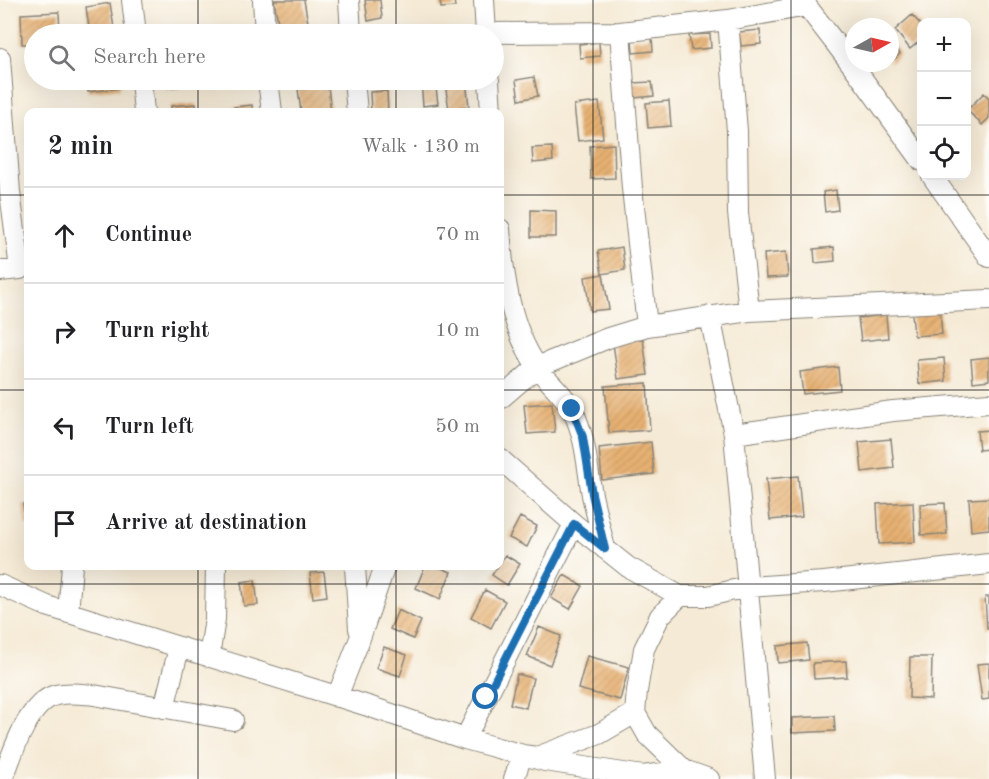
<!DOCTYPE html>
<meta charset="utf-8">
<style>
:root{--surface:#fff;--page:#f6f6f6;--text:#202124;--muted:#757577;--line:#e0e0e0}
body{margin:0;font-family:"Old Standard TT",serif;background:var(--page);color:var(--text)}
.controls{position:absolute;right:18px;top:18px;display:grid;overflow:hidden;border-radius:12px;box-shadow:0 6px 24px #0002}
.controls button{width:54px;height:54px;display:grid;place-items:center;padding:0;border:0;border-bottom:2px solid var(--line);background:var(--surface);color:var(--text);font:30px sans-serif}
.compass{position:absolute;left:845px;top:18px;width:54px;height:54px;border-radius:50%;background:var(--surface);box-shadow:0 6px 24px #0002;rotate:82deg}
.stop{position:absolute;width:18px;height:18px;margin:-14px;border:4px solid #1f6fb2;border-radius:50%;background:#fff}
.stop.end{background:#1f6fb2;border-color:#fff;box-shadow:0 2px 6px #0008}
.list{margin:0;padding:0;list-style:none}
h2{display:flex;justify-content:space-between;align-items:center;height:78px;margin:0;padding:0 24px;font-size:26px}
h2 small{font-size:20px;font-weight:400;color:var(--muted)}
.list li{display:grid;grid-template-columns:39px 1fr auto;gap:18px;align-items:center;box-sizing:border-box;height:96px;padding:0 24px;border-top:2px solid var(--line)}
.list b{display:block;font-size:22px;white-space:nowrap}
.list em{font-size:20px;font-style:normal;color:var(--muted)}
.icon{flex:none;width:33px;height:33px;fill:none;stroke:currentColor;stroke-width:2;stroke-linecap:round;stroke-linejoin:round}
.map{position:relative;flex:none;width:989px;height:779px;overflow:hidden}
.search{position:absolute;background:var(--surface);box-shadow:0 6px 24px #0002;left:24px;top:24px;width:480px;height:66px;display:flex;align-items:center;gap:15px;box-sizing:border-box;padding:0 21px;border-radius:33px;color:var(--muted);font-size:22px}
.panel{position:absolute;background:var(--surface);box-shadow:0 6px 24px #0002;left:24px;top:108px;width:480px;height:462px;border-radius:12px}
.map>svg:first-child{display:block}
</style>
<div class="map">
<svg width="989" height="779" viewBox="0 0 989 779">
<defs>
<pattern id="building-hatch" width="6" height="6" patternUnits="userSpaceOnUse" patternTransform="scale(1.5)"><rect width="6" height="6" fill="#e7b172"/><path d="M-1 1l2-2M0 6l6-6M5 7l2-2" fill="none" stroke="#c69862"/></pattern>
</defs>
<rect width="100%" height="100%" fill="#fdfcf7"/>
<filter id="ink" filterUnits="userSpaceOnUse"><feTurbulence type="fractalNoise" baseFrequency=".0167" numOctaves="2"/><feDisplacementMap in="SourceGraphic" scale="12" xChannelSelector="R" yChannelSelector="G"/><feConvolveMatrix kernelMatrix="1 2 1 2 8 2 1 2 1" color-interpolation-filters="sRGB"/></filter>
<filter id="wash" filterUnits="userSpaceOnUse"><feTurbulence type="fractalNoise" baseFrequency=".008" numOctaves="4" result="noise"/><feDisplacementMap in="SourceGraphic" scale="24" xChannelSelector="R" yChannelSelector="G"/><feGaussianBlur stdDeviation="1.35" result="paint"/><feColorMatrix in="noise" values="0 0 0 0 0 0 0 0 0 0 0 0 0 0 0 0 0 1.4 0 .05"/><feComposite in="paint" operator="in"/></filter>
<g filter="url(#wash)">
<rect width="100%" height="100%" fill="#f5ead5"/>
<g id="blocks">
<!-- building -->
<path fill="url(#building-hatch)" d="M274,0h30l4,23 -29,5z
M365,0h15l2,18 -14,3z
M440,0h14l1,7 -14,1z
M110,3l5,31h-25l-4,-27z
M59,12l1,22h-26v10h-12l-1,-30z
M912,15l10,11v13l-12,10 -15,-19z
M760,30l1,14 -20,2 -2,-14z
M710,34l1,14 -20,2 -2,-15z
M652,37l1,14 -20,2 -1,-14z
M890,41l10,13 -10,9z
M599,42l1,14 -20,2 -1,-14z
M534,77l4,19 -19,4 -3,-20z
M87,80h32l1,8 -32,4z
M166,80h26l1,5 -26,3z
M421,80h14l3,24 -15,2z
M466,81l3,25 -20,3 -4,-25z
M652,82l2,14 -20,2 -2,-15z
M328,86l3,26h-30l-3,-23z
M387,91l1,21h-17l-1,-20z
M984,93l5,5v20l-7,7 -15,-15z
M669,101l2,25 -23,2 -2,-25z
M599,102l4,36 -25,3 -4,-36z
M196,104v8h-25v-6z
M252,105l1,7h-19v-5z
M614,144l1,34 -24,1 -1,-33z
M552,147l1,14 -20,2 -1,-15z
M836,190l2,20 -13,2 -2,-20z
M531,210l25,1v26h-25z
M622,247l3,23 -23,4 -4,-23z
M834,247l1,14 -20,2 -1,-14z
M786,252l2,25 -22,1 -2,-24z
M603,274l6,35 -19,2 -5,-34z
M940,311l2,23 -28,2 -2,-23z
M886,315l2,23 -27,3 -3,-23z
M643,339l5,36 -30,4 -5,-36z
M989,357v23l-16,2 -2,-23z
M944,358l2,23 -27,3 -2,-24z
M838,367l2,23 -37,4 -3,-22z
M647,383l3,47 -41,3 -4,-47z
M552,403l3,29 -28,2 -3,-29z
M989,430v19l-10,1 -2,-19z
M891,439l3,29 -32,4 -3,-30z
M651,442l3,32 -52,6 -3,-32z
M798,476l4,41 -32,3 -4,-41z
M989,498v31l-18,2 -2,-32z
M913,502l2,40 -36,2 -2,-40z
M945,503l2,31 -26,1 -1,-31z
M23,504h5v22h-2z
M520,517l17,9 -10,21 -18,-9z
M505,555l15,9 -13,21 -15,-10z
M425,566h11l15,6 -11,27 -24,-11z
M324,572l3,24 -14,2 -3,-25z
M564,575l19,11 -13,23 -19,-11z
M255,580l3,25 -14,1 -3,-24z
M485,590l20,11 -14,27 -20,-11z
M985,597h4v32h-2z
M398,610l23,11 -8,18 -23,-10z
M539,627l22,9 -11,29 -23,-9z
M807,643l2,17 -31,3 -1,-17z
M384,647l23,8 -7,21 -24,-8z
M587,656l42,11 -9,33 -42,-11z
M910,657h22l-1,42 -22,-1z
M846,661l1,16 -33,2 -1,-16z
M989,663v36l-7,1 -5,-36z
M517,674l16,4 -7,30 -16,-4z
M834,716l1,15 -43,2v-15z"/>
</g>
</g>
<g filter="url(#ink)">
<use href="#blocks" fill-opacity="0" stroke="#888378" stroke-width="1.5"/>
<g fill="none" stroke-linecap="round" stroke-linejoin="round">
<!-- street casing -->
<g stroke="#888378" stroke-width="22">
<path id="street" d="M132,0l4,34
M263,0l2,34
M349,0l2,34
M484,0l2,34
M802,0l54,70 66,91
M728,20l9,111 1,82 11,98
M620,32l12,156 15,138
M486,33l134,-1 108,-12 79,-14
M0,58l10,134 10,77 -20,2
M141,80l3,32
M268,80l4,32
M354,80l3,32
M489,80l2,32
M932,176l57,81
M500,229c3,46 10,97 36,136 10,16 28,28 37,46 13,27 14,55 19,84 4,18 9,36 13,54
M710,316l24,118 31,345
M500,399l37,-32 71,-29 39,-12 102,-15 240,-11
M734,434l159,-23 96,-8
M500,459l74,65 54,43 52,29
M355,566l4,63
M0,585l47,21 321,100 97,33 80,22 98,15 41,-6 25,9
M68,613l4,-47
M209,657l6,-38 1,-53
M337,697l22,-56 26,-75
M164,708l15,-60
M465,739l109,-215
M684,770l-37,-36 -12,-21 2,-22 7,-42 16,-33 20,-20h28l39,-9 77,-5 165,-18
M3,779c9,-25 25,-77 53,-84 13,-3 25,-1 38,0l139,25
M514,779l8,-24 15,2 62,-23 36,-21"/>
</g>
<!-- street -->
<use href="#street" stroke="#fff" stroke-width="20"/>
</g>
</g>
<g fill="none" stroke-linecap="round" stroke-linejoin="round" filter="url(#ink)">
<!-- route -->
<path stroke="#1f6fb2" stroke-width="8" d="M486,697l88,-173 31,25 -13,-55 -9,-57 -11,-28"/>
</g>
<!-- grid -->
<path fill="none" stroke="#1c1c1c" stroke-width="1.5" stroke-opacity="0.55" d="M198,0v34M396,0v34M593,0v779M791,0v779M198,80v32M396,80v32M0,195h28M500,195h489M0,390h28M500,390h489M198,566v213M396,566v213M0,584h989"/>
</svg>
<div class="controls">
<button>+</button>
<button>−</button>
<button><svg class="icon" aria-label="locate" viewBox="0 0 24 24"><circle cx="12" cy="12" r="6"/><path d="M12 2v4M12 18v4M2 12h4M18 12h4"/></svg></button>
</div>
<svg class="compass" viewBox="-18 -18 36 36"><path d="M0-13l5 13h-10z" fill="#e53935"/><path d="M0 13l5-13h-10z" fill="#757577"/></svg>
<div class="stop" style="left:486px;top:697px"></div>
<div class="stop end" style="left:572px;top:409px"></div>
<div class="search"><svg class="icon" aria-label="search" viewBox="0 0 24 24"><circle cx="10" cy="10" r="6"/><path d="M15 15l6 6"/></svg>Search here</div>
<section class="panel">
<h2>2 min<small>Walk · 130 m</small></h2>
<ul class="list">
<li><svg class="icon" aria-label="ahead" viewBox="0 0 24 24"><path d="M12 20V5M6 11l6-6 6 6"/></svg><div><b>Continue</b></div><em>70 m</em></li>
<li><svg class="icon" aria-label="right" viewBox="0 0 24 24"><path d="M7 20v-9h11M14 6l5 5-5 5"/></svg><div><b>Turn right</b></div><em>10 m</em></li>
<li><svg class="icon" aria-label="left" viewBox="0 0 24 24"><path d="M17 20v-9H6M10 6l-5 5 5 5"/></svg><div><b>Turn left</b></div><em>50 m</em></li>
<li><svg class="icon" aria-label="arrive" viewBox="0 0 24 24"><path d="M6 21V4h12l-3 4 3 4H6"/></svg><div><b>Arrive at destination</b></div></li>
</ul>
</section>
</div>
